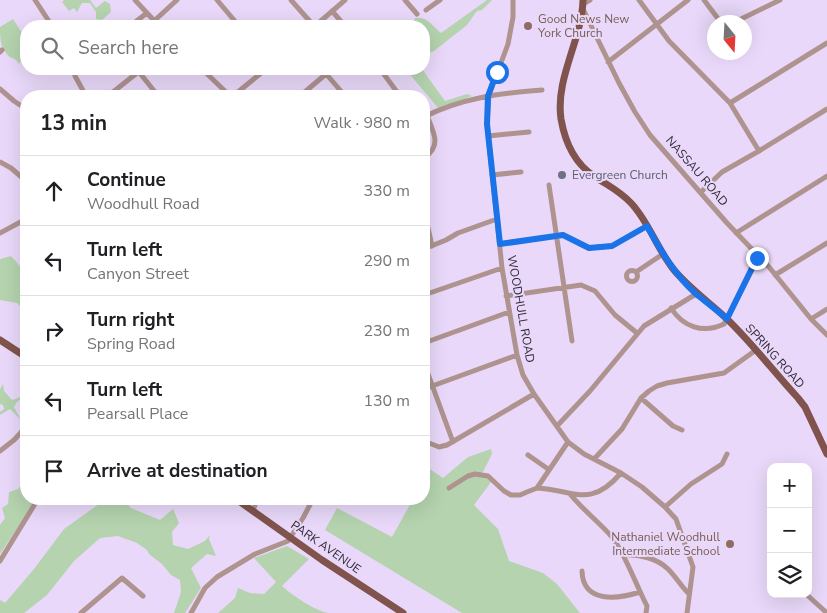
<!DOCTYPE html>
<meta charset="utf-8">
<style>
:root{--surface:#fff;--page:#f2f2f2;--text:#202124;--muted:#757577;--line:#e0e0e0}
body{margin:0;font-family:"Nunito Sans",sans-serif;background:var(--page);color:var(--text)}
.controls{position:absolute;right:15px;bottom:15px;display:grid;overflow:hidden;border-radius:10px;box-shadow:0 5px 20px #0002}
.controls button{width:45px;height:45px;display:grid;place-items:center;padding:0;border:0;border-bottom:1px solid var(--line);background:var(--surface);color:var(--text);font:25px sans-serif}
.compass{position:absolute;left:707px;top:15px;width:45px;height:45px;border-radius:50%;background:var(--surface);box-shadow:0 5px 20px #0002;rotate:162deg}
.stop{position:absolute;width:15px;height:15px;margin:-11px;border:4px solid #1a73e8;border-radius:50%;background:#fff}
.stop.end{background:#1a73e8;border-color:#fff;box-shadow:0 1px 5px #0008}
.list{margin:0;padding:0;list-style:none}
h2{display:flex;justify-content:space-between;align-items:center;height:65px;margin:0;padding:0 20px;font-size:21px}
h2 small{font-size:16px;font-weight:400;color:var(--muted)}
.list li{display:grid;grid-template-columns:32px 1fr auto;gap:15px;align-items:center;box-sizing:border-box;height:70px;padding:0 20px;border-top:1px solid var(--line)}
.list b{display:block;font-size:19px;white-space:nowrap}
.list p{margin:0;font-size:16px;white-space:nowrap;color:var(--muted)}
.list em{font-size:16px;font-style:normal;color:var(--muted)}
.icon{flex:none;width:28px;height:28px;fill:none;stroke:currentColor;stroke-width:2;stroke-linecap:round;stroke-linejoin:round}
.map{position:relative;flex:none;width:827px;height:613px;overflow:hidden}
.search{position:absolute;background:var(--surface);box-shadow:0 5px 20px #0002;left:20px;top:20px;width:410px;height:55px;display:flex;align-items:center;gap:12px;box-sizing:border-box;padding:0 18px;border-radius:20px;color:var(--muted);font-size:19px}
.panel{position:absolute;background:var(--surface);box-shadow:0 5px 20px #0002;left:20px;top:90px;width:410px;height:415px;border-radius:20px}
.map>svg:first-child{display:block}
</style>
<div class="map">
<svg width="827" height="613" viewBox="0 0 827 613">
<rect width="100%" height="100%" fill="#e9d8f9"/>
<!-- green -->
<path fill="#b5d3af" d="M64,0h26l6,8 9,-7 5,3 1,8 -9,8 -6,-1v-7l-6,-9h-8l-5,9 -3,-4 -5,3 -7,-9z
M487,0h5l-10,10 -5,1 -10,14 -33,26 -10,4v-29h-13l4,-8c13,-2 17,8 26,15z
M13,19l13,20v16h-1l-6,9c-3,-5 -5,-5 -9,-7 -10,-8 -10,-19 -10,-30z
M406,69h16l23,32 22,-7 5,2 -34,12c-11,-14 -22,-25 -32,-39z
M11,256c19,18 15,32 15,56l-9,-9 -17,-3v-41z
M3,384l1,7 8,9 14,-5 -9,7 -3,5 7,13 -11,-11 -10,6v-3l4,-3 -1,-4 -3,-1v-15z
M491,449l1,5 -10,20 9,8 -17,23 24,24 11,32 34,12 14,11 23,29h-118l-137,-83 12,-22 55,29 21,-38h11v-34l19,13 25,-21z
M26,454v45h11l-37,55v-29l5,-7 -3,-10 6,-4 1,-12 9,-3 6,-7 -4,-11z
M103,499h20l8,9 29,12 13,-11 6,14 -7,9 1,13 15,4 17,-8 5,-6 -1,4 7,17 -9,-2 -16,14 10,20 -16,25h-11l7,-21 -1,-12 -9,-5 -9,-11 -13,-10 -2,-4 -10,-7 -19,-7 -18,2 -26,23 -27,34 -23,18h-24v-13l5,3 29,-34 30,-40 35,-25z
M287,546l22,13 -27,27c10,9 33,25 47,27h-111l17,-15 3,-10 12,5 14,1 12,-12 -22,-24z"/>
<g fill="none" stroke-linecap="round" stroke-linejoin="round">
<!-- minor -->
<path stroke="#ae938f" stroke-width="5" d="M35,0l17,26
M135,0l24,26
M217,0l22,26
M291,0l23,26
M405,0l12,14
M513,0v17l-5,27 -19,51 -2,29 15,144 15,87 6,20 11,19 34,48 16,12 37,19 21,14 23,20 11,12 17,48 -6,46
M639,0l30,41 61,62 29,48
M704,0l15,20 4,2
M583,4l7,-4
M583,9l36,74 16,29 15,23 77,88 42,44 42,52 16,16
M426,10l14,-10
M332,11l13,15
M154,21l23,-21
M735,22l45,-22
M130,26l17,-13
M315,26l30,-26
M0,52l2,-2
M608,62l80,-62
M74,69l1,7 11,20
M202,69l28,27
M322,69l23,27
M380,69l20,27
M139,72l16,20
M0,89l14,12 12,8
M108,96l34,-27
M233,96l33,-27
M300,96l26,-22
M730,103l97,-60
M424,117c37,-19 77,-24 118,-27
M488,136l41,-4
M424,158c18,-12 10,-25 3,-42
M0,162l11,6 15,13
M492,175l29,-3
M549,185l23,156
M701,192l21,-20 37,-21 68,-42
M424,215l3,8 5,23
M0,233l26,-14
M736,233l91,-57
M500,244l63,-9 26,13 23,-2 35,-20
M424,249l22,-9 12,-7 39,-14
M626.5 276a5.5 5.5 0 1 1 11 0a5.5 5.5 0 1 1-11 0Z
M636,272l27,-18
M775,275l52,-32
M424,295l78,-27
M506,296l75,-11 14,6 20,24 22,18
M671,308c12,19 32,26 53,16l35,-68
M811,319l16,-10
M424,343l85,-31
M424,363l29,79
M424,389l93,-34
M641,398l32,28 9,4
M557,426l33,-35 54,-65 52,-32
M424,441l15,6 8,-2 87,-51
M0,451l14,-11 12,-13
M528,455l20,14
M595,458l27,-29 19,-31 8,-7 8,-5 10,-3 57,-10 32,-23
M449,488l19,-12 7,-2 13,2 16,15 7,4h9l7,-3 10,-4 31,-46
M537,488c38,2 53,21 84,-15
M570,494c13,16 29,28 42,43 12,15 23,45 32,63l3,6 -1,7
M665,507l26,-23 31,-20 5,-10
M253,511l4,-12
M623,555c15,-1 34,3 45,14 8,8 13,17 21,25
M0,561l38,-62
M582,571c1,33 36,28 58,21
M806,594l21,19
M81,613l41,-35 21,18
M191,613l14,-25 12,-11 38,-23 33,-13 15,-23 10,-19"/>
<!-- major -->
<path stroke="#80534c" stroke-width="7" d="M583,0c-1,40 -28,78 -22,119 4,23 13,44 33,57 13,9 26,15 37,27 18,19 26,46 43,67 16,19 35,32 53,49 25,24 47,53 71,79l7,9 22,47
M0,340l26,17
M236,499l86,61 81,53"/>
</g>
<g fill="none" stroke-linecap="round" stroke-linejoin="round">
<!-- route -->
<path stroke="#1a73e8" stroke-width="6" d="M497,72l-9,24 -1,28 13,120 63,-9 26,13 23,-2 35,-20c14,25 28,49 49,68 10,8 21,16 31,25l30,-61"/>
</g>
<!-- markers -->
<g fill="#8d6e63" stroke="#e9d8f9" stroke-width="2">
<circle cx="528" cy="26" r="5"/>
<circle cx="730" cy="544" r="5"/>
</g>
<circle fill="#6b7280" stroke="#e9d8f9" stroke-width="2" cx="562" cy="175" r="5"/>
<g text-anchor="middle" dominant-baseline="central" stroke-width="4" stroke-linejoin="round" paint-order="stroke">
<!-- education labels -->
<g font-size="12" fill="#785e54" stroke="#e9d8f9" text-anchor="start">
<text x="538" y="19">Good News New<tspan x="538" dy="14">York Church</tspan></text>
<text x="720" y="537" text-anchor="end">Nathaniel Woodhull<tspan x="720" dy="14">Intermediate School</tspan></text>
</g>
<!-- street labels -->
<g font-size="12" fill="#2f2835" stroke="#e9d8f9">
<text transform="translate(697 171) rotate(49)">NASSAU ROAD</text>
<text transform="translate(521 309) rotate(80)">WOODHULL ROAD</text>
<text transform="translate(775 356) rotate(48)">SPRING ROAD</text>
<text transform="translate(326 547) rotate(35)">PARK AVENUE</text>
</g>
<!-- worship labels -->
<g font-size="12" fill="#5b616d" stroke="#e9d8f9" text-anchor="start">
<text x="572" y="175">Evergreen Church</text>
</g>
</g>
</svg>
<div class="controls">
<button>+</button>
<button>−</button>
<button><svg class="icon" aria-label="layers" viewBox="0 0 24 24"><path d="M12 4l9 5-9 5-9-5zM3 14l9 5 9-5"/></svg></button>
</div>
<svg class="compass" viewBox="-18 -18 36 36"><path d="M0-13l5 13h-10z" fill="#e53935"/><path d="M0 13l5-13h-10z" fill="#757577"/></svg>
<div class="stop" style="left:497px;top:72px"></div>
<div class="stop end" style="left:757px;top:258px"></div>
<div class="search"><svg class="icon" aria-label="search" viewBox="0 0 24 24"><circle cx="10" cy="10" r="6"/><path d="M15 15l6 6"/></svg>Search here</div>
<section class="panel">
<h2>13 min<small>Walk · 980 m</small></h2>
<ul class="list">
<li><svg class="icon" aria-label="ahead" viewBox="0 0 24 24"><path d="M12 20V5M6 11l6-6 6 6"/></svg><div><b>Continue</b><p>Woodhull Road</p></div><em>330 m</em></li>
<li><svg class="icon" aria-label="left" viewBox="0 0 24 24"><path d="M17 20v-9H6M10 6l-5 5 5 5"/></svg><div><b>Turn left</b><p>Canyon Street</p></div><em>290 m</em></li>
<li><svg class="icon" aria-label="right" viewBox="0 0 24 24"><path d="M7 20v-9h11M14 6l5 5-5 5"/></svg><div><b>Turn right</b><p>Spring Road</p></div><em>230 m</em></li>
<li><svg class="icon" aria-label="left" viewBox="0 0 24 24"><path d="M17 20v-9H6M10 6l-5 5 5 5"/></svg><div><b>Turn left</b><p>Pearsall Place</p></div><em>130 m</em></li>
<li><svg class="icon" aria-label="arrive" viewBox="0 0 24 24"><path d="M6 21V4h12l-3 4 3 4H6"/></svg><div><b>Arrive at destination</b></div></li>
</ul>
</section>
</div>
